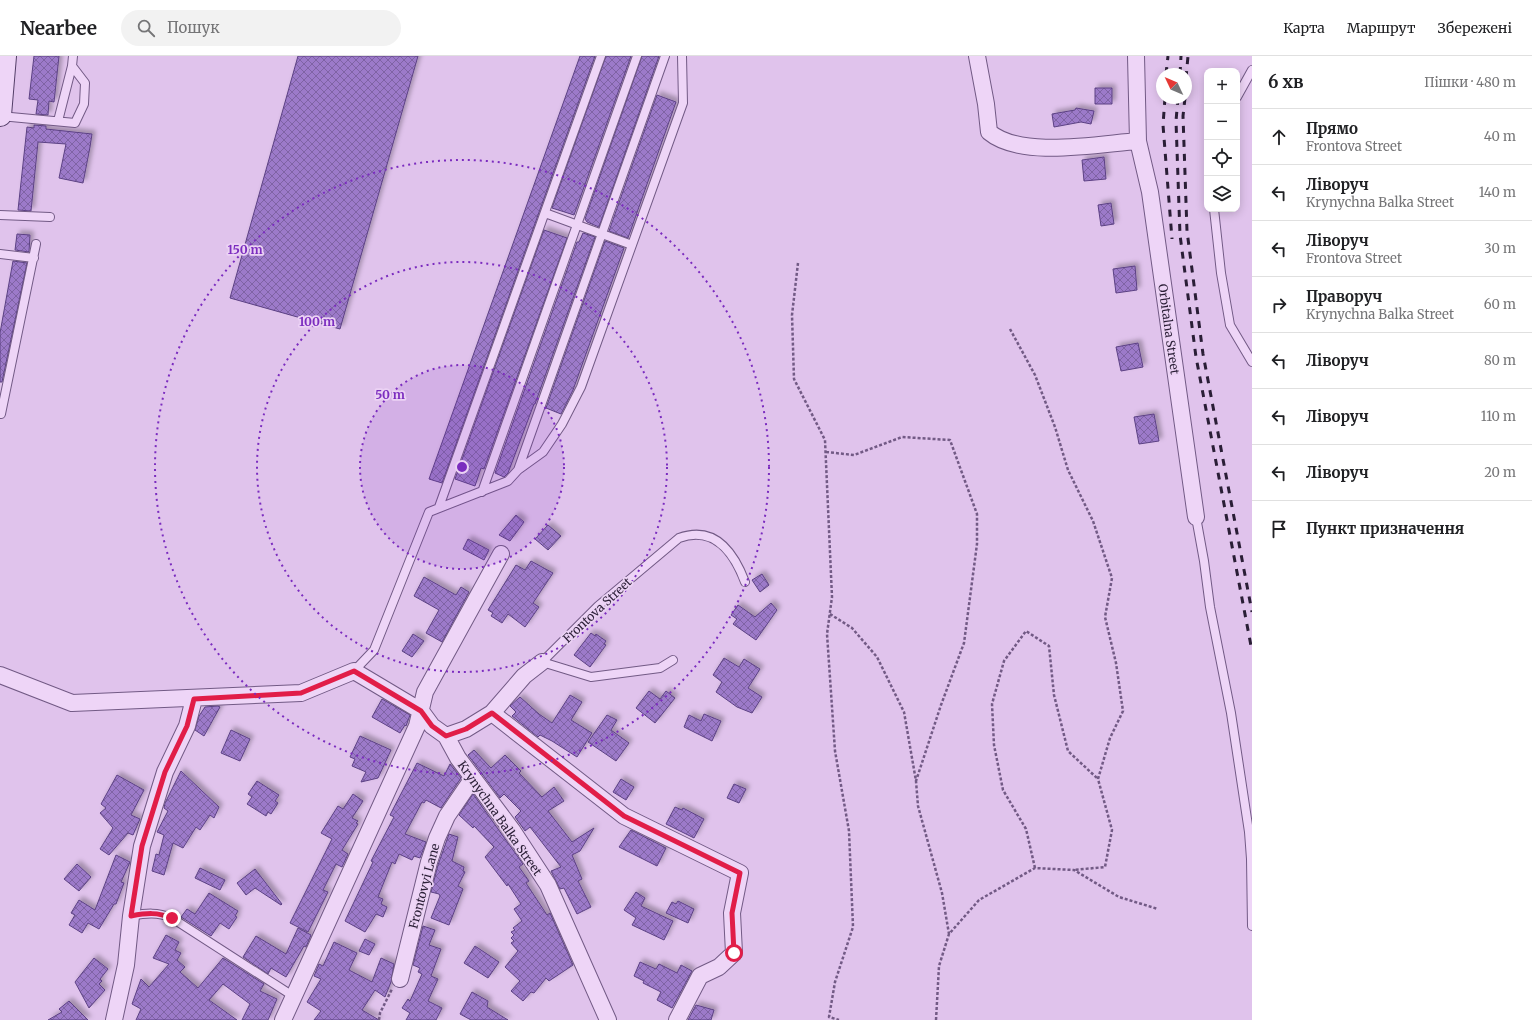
<!DOCTYPE html>
<html lang="uk">
<meta charset="utf-8">
<style>
:root{--surface:#fff;--page:#f2f2f2;--text:#202124;--muted:#757577;--line:#e0e0e0}
body{margin:0;font-family:Merriweather,serif;background:var(--page);color:var(--text)}
.controls{position:absolute;right:12px;top:12px;display:grid;overflow:hidden;border-radius:8px;box-shadow:0 2px 10px #0003}
.controls button{width:36px;height:36px;display:grid;place-items:center;padding:0;border:0;border-bottom:1px solid var(--line);background:var(--surface);color:var(--text);font:20px sans-serif}
.compass{position:absolute;left:1156px;top:12px;width:36px;height:36px;border-radius:50%;background:var(--surface);box-shadow:0 2px 10px #0003;rotate:314deg}
.stop{position:absolute;width:12px;height:12px;margin:-9px;border:3px solid #e11d48;border-radius:50%;background:#fff}
.stop.end{background:#e11d48;border-color:#fff;box-shadow:0 1px 4px #0008}
.list{margin:0;padding:0;list-style:none}
h2{display:flex;justify-content:space-between;align-items:center;height:52px;margin:0;padding:0 16px;font-size:17px}
h2 small{font-size:13px;font-weight:400;color:var(--muted)}
.list li{display:grid;grid-template-columns:26px 1fr auto;gap:12px;align-items:center;box-sizing:border-box;height:56px;padding:0 16px;border-top:1px solid var(--line)}
.list b{display:block;font-size:15px;white-space:nowrap}
.list p{margin:0;font-size:13px;white-space:nowrap;color:var(--muted)}
.list em{font-size:13px;font-style:normal;color:var(--muted)}
.icon{flex:none;width:22px;height:22px;fill:none;stroke:currentColor;stroke-width:2;stroke-linecap:round;stroke-linejoin:round}
.map{position:relative;flex:none;width:1252px;height:964px;overflow:hidden}
header{display:flex;align-items:center;gap:24px;box-sizing:border-box;height:56px;padding:0 20px;background:var(--surface);border-bottom:1px solid var(--line)}
header strong{font-size:19px}
nav{display:flex;gap:22px;margin-inline-start:auto;font-size:14px}
.search{width:280px;height:36px;background:var(--page);display:flex;align-items:center;gap:10px;box-sizing:border-box;padding:0 14px;border-radius:22px;color:var(--muted);font-size:15px}
main{display:flex}
aside{flex:1;background:var(--surface)}
.map>svg:first-child{display:block}
</style>
<header>
<strong>Nearbee</strong>
<div class="search"><svg class="icon" aria-label="search" viewBox="0 0 24 24"><circle cx="10" cy="10" r="6"/><path d="M15 15l6 6"/></svg>Пошук</div>
<nav><a>Карта</a><a>Маршрут</a><a>Збережені</a></nav>
</header>
<main>
<div class="map">
<svg width="1252" height="964" viewBox="0 0 1252 964">
<defs>
<pattern id="building-cross-hatch" width="8" height="8" patternUnits="userSpaceOnUse"><rect width="8" height="8" fill="#9c7ac9"/><path d="M0 0l8 8M0 8l8-8" fill="none" stroke="#7f63a4"/></pattern>
<filter id="shadow"><feDropShadow dx="3.5" dy="-3.5" stdDeviation="2" flood-color="#0004"/></filter>
</defs>
<rect width="100%" height="100%" fill="#e0c3ec"/>
<!-- building -->
<path fill="url(#building-cross-hatch)" stroke="#5c4184" filter="url(#shadow)" d="M34,0h25l-5,46 -5,-1 -1,14 -12,-1 2,-14 -9,-1z
M298,0h120l-78,273 -110,-31z
M580,0h15l-153,427 -13,-4z
M606,0h25l-57,159 -22,-7z
M642,0h17l-60,171 -12,-5 -2,-3z
M1095,32h17v16h-17z
M657,39l19,7 -48,136 -19,-7z
M1076,52l18,3 -3,13 -10,-2 -27,5 -2,-13 23,-4z
M34,69l12,1v3l46,5 -2,13 -7,36 -24,-5 7,-34 -28,-2 -7,69 -13,-1 9,-83 7,1z
M1104,101l2,22 -22,2 -2,-21z
M1111,147l3,21 -13,2 -3,-21z
M544,174l23,8 -83,231 -3,-1 -6,18 -20,-7z
M583,177l12,4 -60,167h-1l-26,69 -4,4 -9,-4 82,-231h2z
M17,178l13,1 -1,17 -14,-2z
M605,185l19,7 -51,142 -12,24 -15,-6z
M13,205l14,2 -25,119h-2v-49z
M1135,210l2,24 -21,3 -3,-24z
M1138,287l5,24 -22,4 -5,-24z
M1154,358l5,27 -20,3 -5,-27z
M516,459l8,7 -14,19 -11,-6z
M548,469l13,11 -13,14 -13,-11z
M468,483l21,11 -5,10 -21,-11z
M531,505l22,12 -20,30 6,4 -14,20 -17,-13 -6,9 -11,-7 2,-3 -5,-3 28,-45 9,5z
M762,518l7,11 -9,7 -8,-12z
M424,521l32,18 5,-8 8,5 -27,50 -16,-9 13,-23 -25,-14z
M771,547l6,7 -21,30 -23,-16 4,-5 -6,-4 7,-10 17,12z
M591,577l4,3 1,-2 10,7 -2,3 2,1 -16,22 -16,-12z
M413,578l11,7 -12,16 -10,-6z
M724,602l15,9 5,-8 16,10 -12,19 14,9 -10,16 -15,-6 -21,-15 6,-10 -9,-7z
M649,635l11,8 6,-8 9,7 -20,25 -19,-15z
M570,639l12,7 -11,18 21,13 -15,24 -25,-16 -12,-6 -2,2 -26,-21 4,-4 -6,-6 10,-9 19,17 13,9z
M382,643l28,16 -4,11 -1,-1 -5,8 -28,-16z
M218,650l2,1 -16,29 -9,-6 4,-14 6,-9z
M704,658l17,7 -9,20 -28,-14 5,-12 12,6z
M607,659l10,5 -6,10 18,13 -13,18 -28,-19z
M231,674l19,9 -10,22 -19,-8z
M360,680l31,14 -13,28 -17,4 5,-10 -14,-6 3,-7 -5,-2z
M474,694l17,18 14,-13 16,16 -2,2 23,24 12,-10 10,14 -16,10 24,31 22,-14 -14,23 -8,4 10,24 -4,2 13,26 -14,7 -13,-26 -4,1 -9,-18 10,-4 -31,-40 -5,4 -10,-14 6,-6 -17,-17 -4,4 -32,-43z
M417,707l27,13 6,-12 11,14 -20,30 -15,-8 -2,3 -2,-1 -17,32 21,8 -6,16 -6,-2 -2,4 -13,-6 -4,10 -3,-2 -14,35 5,2 -2,5 6,3 -4,10 -7,-3 -11,18 -20,-11 28,-59 -2,-1 23,-44 -4,-2z
M181,715l38,36 -5,11 -4,-3 -10,15 -4,-3 -13,21 -10,-5 -9,32 -12,-4 4,-17 3,1 5,-20 -7,-3 11,-21 -4,-3 1,-5z
M117,719l27,15 -13,25 9,4 -7,16 -5,-2 -19,22 -9,-6 13,-21 -13,-15 6,-5 -5,-4z
M621,723l13,8 -8,13 -13,-8z
M257,725l22,14 -4,6 3,2 -7,11 -3,-2 -2,4 -19,-12 5,-7 -4,-3z
M734,728l12,5 -7,14 -12,-5z
M353,738l10,7 -11,17 6,3 -2,2 2,1 -16,26 6,4 -6,13 -6,-3 -13,26 5,2 -20,40 -18,-9 42,-84 -11,-6 17,-27 5,3z
M473,738l50,70 -4,3 10,14 -3,2 21,32 3,-2 23,52 -24,16 -3,-3 -12,15 -3,-1 -8,9 -12,-10 9,-10 -15,-14 13,-16 -7,-8 3,-2 -3,-3 3,-3 -3,-3 4,-2 -2,-2 9,-7 -8,-12 7,-5 -13,-20 -1,2 -22,-29 9,-10 -20,-21 -1,2 -14,-13z
M675,751l7,3 1,-2 21,11 -10,19 -28,-14z
M631,774l35,18 -9,18 -38,-19z
M449,778l9,3 -6,24 12,6 -1,4 2,1 -7,14 5,3 -14,36 -18,-7 9,-22 -1,-2 -8,-2 7,-27z
M116,799l14,7 -9,20 3,1 -8,21h-2l-15,25 -11,-6 -6,10 -13,-8 6,-10 -4,-2 8,-13 16,10z
M77,808l14,13 -12,14 -15,-12z
M200,812l25,12 -5,10 -25,-12z
M255,813l27,35 -1,1 -26,-17 -9,7 -9,-12z
M636,836l9,6 -4,8 32,15 -9,19 -32,-15 4,-7 -12,-8z
M209,837l29,18 -3,5 2,1 -8,12 -9,-6 -9,13 -30,-19 6,-8 8,5z
M678,845l16,8 -6,14 -22,-10 6,-11 4,2z
M423,870l12,4 -6,15 12,4 -10,27 7,3 -10,22 14,7 -6,12h-30l4,-7 -8,-5 6,-9 2,2 12,-27 -4,-2 2,-4 -7,-3z
M298,872l13,7 -5,12 -2,-1 -18,31 -15,-9 -3,6 -25,-17 13,-21 30,18z
M166,879l13,7 -4,8 6,3 -4,7 8,7 -5,5 18,16 25,-30 41,26 -4,7 17,8 -9,21h-26l8,-16 -27,-20 -14,16 28,20h-101l5,-11 -9,-5 9,-25 8,8 20,-23 -16,-6z
M365,883l10,5 -6,11 -10,-4z
M334,886l23,11 -8,17 23,12 9,-24 13,6 -3,18 -6,15 -10,-7 -13,20 17,10h-65l7,-9 -14,-9 14,-23 -7,-3 5,-12 4,2z
M475,890l24,16 -11,16 -24,-15z
M94,902l14,11 -8,10 2,2 -3,3 6,6 -16,18 -14,-26z
M640,906l16,7 3,-5 18,9 4,-8 11,6 -20,37 -15,-8 4,-8 -18,-9 1,-2 -10,-5z
M472,936l16,9 -1,6 21,13h-37l-11,-6z
M69,945l19,19h-40l14,-8 -3,-3z
M696,949l18,5 -3,10h-23z"/>
<g fill="none" stroke-linecap="round" stroke-linejoin="round">
<!-- lane casing -->
<g stroke="#725a85" stroke-width="10">
<path id="lane" d="M1237,41l15,-27
M0,60l75,7 9,-19 1,-21 -13,-17 1,-10
M58,65l14,-55
M1214,153l7,64 9,52 22,37
M545,157l87,32
M0,159l50,2
M0,198l34,4
M1,358l35,-170
M518,414l147,-414
M482,436l155,-436
M439,451l162,-451
M1196,461l8,44 6,46 21,106 18,119 2,27 1,67
M673,604l-13,8 -69,9 -49,-15 56,-56 81,-68c36,-13 55,15 66,44
M354,615l20,-21 55,-138 79,-31 10,-11 25,-18 19,-28 19,-37 102,-284 -1,-47
M131,860c16,-3 26,-4 41,2l121,78"/>
</g>
<!-- street casing -->
<g stroke="#725a85" stroke-width="18">
<path id="street" d="M977,0l9,48 3,28c32,27 109,12 149,9
M1136,0l2,85 12,51 46,325
M0,619l72,28 229,-10 53,-22 67,40 11,15 14,10 12,22 54,72 36,55 60,135
M492,657l132,103 116,57 -8,40 2,40 -15,14 -19,9 -23,44
M446,680l20,-7 26,-16 32,-37 18,-14
M400,923l29,-117 8,-24 10,-22 26,-38
M114,964l12,-55 5,-49 11,-70 23,-74 22,-46 7,-27
M283,964l134,-294 8,-34 76,-138"/>
</g>
<!-- secondary casing -->
<g stroke="#533e67" stroke-width="24">
<path id="secondary" d="M0,59l5,-59"/>
</g>
<!-- path -->
<path stroke="#725a85" stroke-width="2.5" stroke-dasharray="3 2" stroke-linecap="butt" d="M798,207l-6,52 2,64 31,61 7,157 -5,37 8,117 14,80 4,96 -18,55 -6,35 10,3
M1010,273l25,46 20,52 13,43 25,51 19,57 -7,39 11,46 7,48 -13,27 -12,41 14,51 -7,37 -31,3
M826,396l28,3 48,-18 48,3 27,74v30l-13,99 -23,62 -25,76
M830,558l22,14 25,29 27,55 12,69 2,25 24,87 7,41
M1035,812l-9,-39 -23,-39 -9,-45 -2,-41 12,-43 22,-30 23,15 5,49 14,56 30,28
M379,964l1,-7 12,-24
M936,964l3,-54 10,-32 30,-34 56,-32 39,2 45,27 39,12"/>
<!-- lane -->
<use href="#lane" stroke="#eed5f7" stroke-width="8"/>
<!-- street -->
<use href="#street" stroke="#eed5f7" stroke-width="16"/>
<!-- secondary -->
<use href="#secondary" stroke="#eed5f7" stroke-width="22"/>
<!-- rail -->
<path stroke="#2a1e36" stroke-width="3" stroke-dasharray="7 7" stroke-linecap="butt" d="M1166,18l2,-18
M1180,18l1,-18
M1186,22l2,-22
M1165,42l-2,27 9,114
M1178,42l-2,23 4,114 16,122 56,294
M1185,42l-2,18 4,115 16,123 49,258"/>
</g>
<g fill="none" stroke-linecap="round" stroke-linejoin="round">
<!-- route -->
<path stroke="#e11d48" stroke-width="5" d="M172,862c-15,-6 -25,-5 -41,-2l11,-70 23,-74 22,-46 7,-27 107,-6 53,-22 67,40 11,15 14,10 20,-7 26,-16 132,103 116,57 -8,40 2,40"/>
</g>
<!-- distance rings -->
<circle cx="462" cy="411" r="102" fill="#7b2cbf" fill-opacity=".12"/>
<g fill="none" stroke="#7b2cbf" stroke-width="2" stroke-dasharray="2 4">
<circle cx="462" cy="411" r="102"/>
<circle cx="462" cy="411" r="205"/>
<circle cx="462" cy="411" r="307"/>
</g>
<g text-anchor="middle" dominant-baseline="central" stroke-width="3.5" stroke-linejoin="round" paint-order="stroke">
<!-- street labels -->
<g font-size="12" fill="#2a1e36" stroke="#ebd2f4">
<text transform="translate(1169 273) rotate(82)">Orbitalna Street</text>
<text transform="translate(597 554) rotate(-43)">Frontova Street</text>
<text transform="translate(500 762) rotate(55)">Krynychna Balka Street</text>
<text transform="translate(424 830) rotate(-75)">Frontovyi Lane</text>
</g>
</g>
<circle cx="462" cy="411" r="6" fill="#7b2cbf" stroke="#ebd2f4" stroke-width="2"/>
<g font-size="12" text-anchor="middle" font-weight="bold" fill="#7b2cbf" stroke="#ebd2f4" stroke-width="3.5" stroke-linejoin="round" paint-order="stroke">
<text x="245" y="198">150 m</text>
<text x="317" y="270">100 m</text>
<text x="390" y="343">50 m</text>
</g>
</svg>
<div class="controls">
<button>+</button>
<button>−</button>
<button><svg class="icon" aria-label="locate" viewBox="0 0 24 24"><circle cx="12" cy="12" r="6"/><path d="M12 2v4M12 18v4M2 12h4M18 12h4"/></svg></button>
<button><svg class="icon" aria-label="layers" viewBox="0 0 24 24"><path d="M12 4l9 5-9 5-9-5zM3 14l9 5 9-5"/></svg></button>
</div>
<svg class="compass" viewBox="-18 -18 36 36"><path d="M0-13l5 13h-10z" fill="#e53935"/><path d="M0 13l5-13h-10z" fill="#757577"/></svg>
<div class="stop" style="left:734px;top:897px"></div>
<div class="stop end" style="left:172px;top:862px"></div>
</div>
<aside>
<h2>6 хв<small>Пішки · 480 m</small></h2>
<ul class="list">
<li><svg class="icon" aria-label="ahead" viewBox="0 0 24 24"><path d="M12 20V5M6 11l6-6 6 6"/></svg><div><b>Прямо</b><p>Frontova Street</p></div><em>40 m</em></li>
<li><svg class="icon" aria-label="left" viewBox="0 0 24 24"><path d="M17 20v-9H6M10 6l-5 5 5 5"/></svg><div><b>Ліворуч</b><p>Krynychna Balka Street</p></div><em>140 m</em></li>
<li><svg class="icon" aria-label="left" viewBox="0 0 24 24"><path d="M17 20v-9H6M10 6l-5 5 5 5"/></svg><div><b>Ліворуч</b><p>Frontova Street</p></div><em>30 m</em></li>
<li><svg class="icon" aria-label="right" viewBox="0 0 24 24"><path d="M7 20v-9h11M14 6l5 5-5 5"/></svg><div><b>Праворуч</b><p>Krynychna Balka Street</p></div><em>60 m</em></li>
<li><svg class="icon" aria-label="left" viewBox="0 0 24 24"><path d="M17 20v-9H6M10 6l-5 5 5 5"/></svg><div><b>Ліворуч</b></div><em>80 m</em></li>
<li><svg class="icon" aria-label="left" viewBox="0 0 24 24"><path d="M17 20v-9H6M10 6l-5 5 5 5"/></svg><div><b>Ліворуч</b></div><em>110 m</em></li>
<li><svg class="icon" aria-label="left" viewBox="0 0 24 24"><path d="M17 20v-9H6M10 6l-5 5 5 5"/></svg><div><b>Ліворуч</b></div><em>20 m</em></li>
<li><svg class="icon" aria-label="arrive" viewBox="0 0 24 24"><path d="M6 21V4h12l-3 4 3 4H6"/></svg><div><b>Пункт призначення</b></div></li>
</ul>
</aside>
</main>
